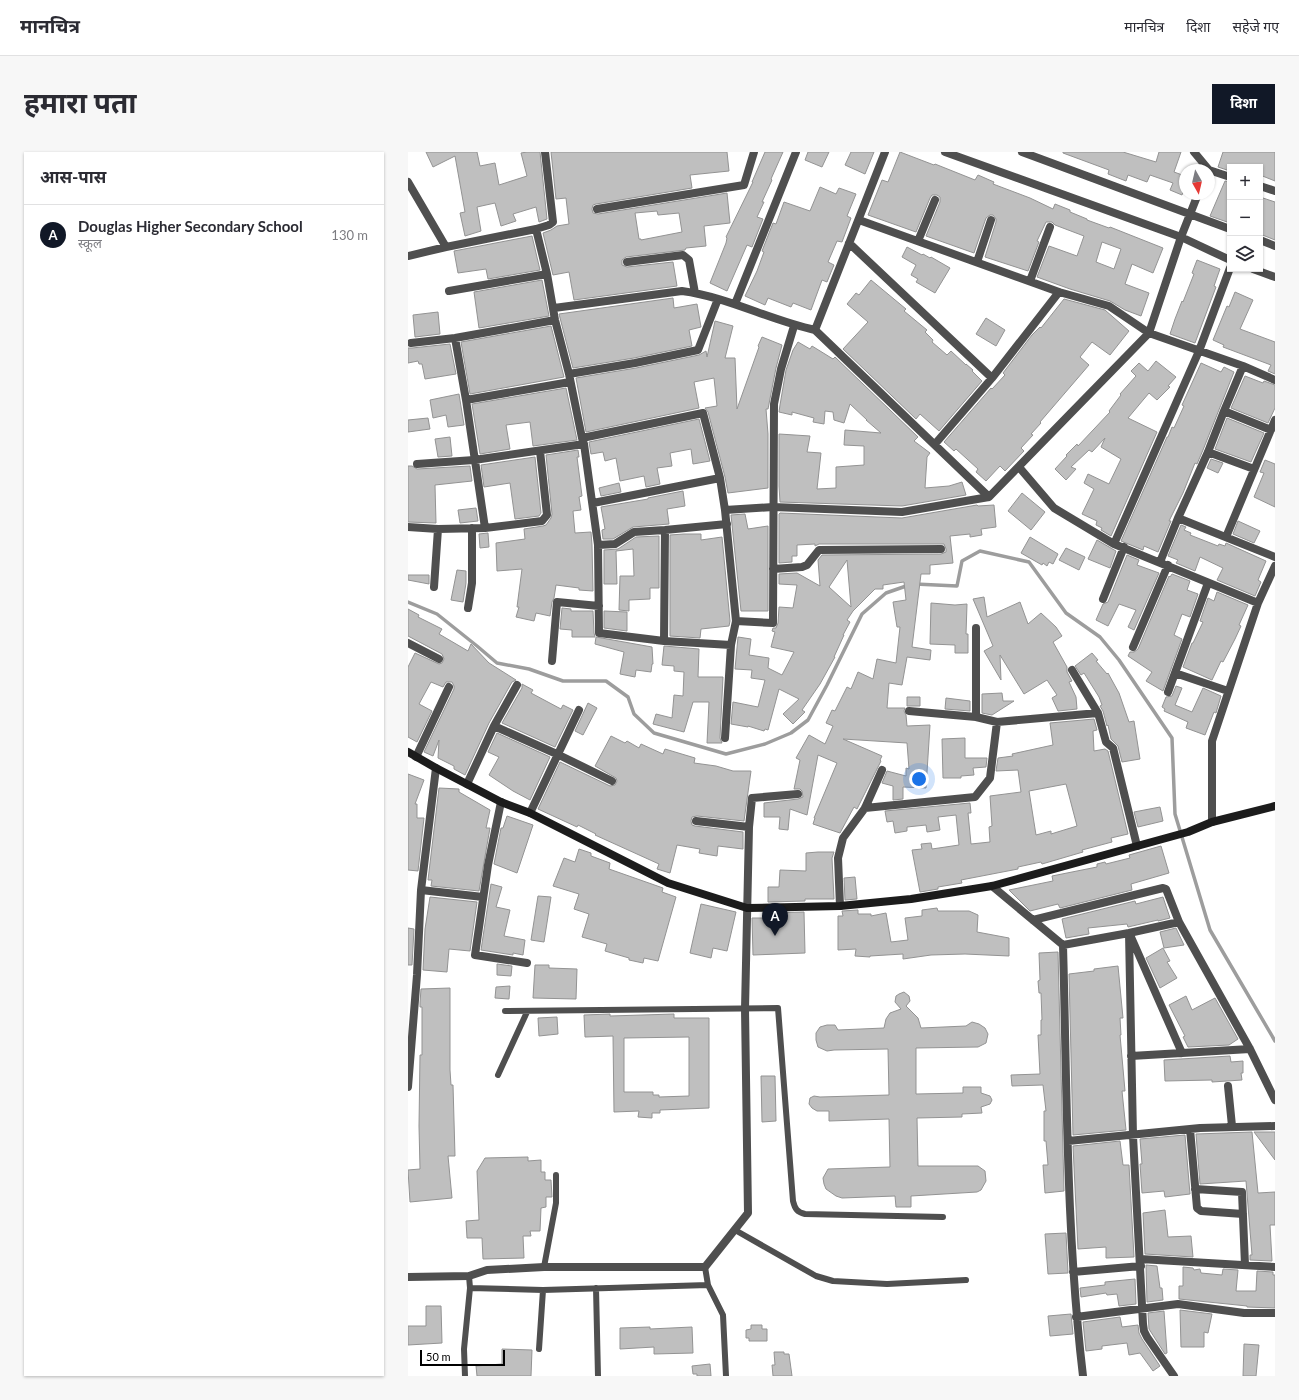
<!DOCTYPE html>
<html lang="hi">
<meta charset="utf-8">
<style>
:root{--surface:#fff;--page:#f7f7f7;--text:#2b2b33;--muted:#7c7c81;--line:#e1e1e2;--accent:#111827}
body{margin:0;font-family:Lato,"Noto Sans Devanagari",sans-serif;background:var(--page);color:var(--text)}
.controls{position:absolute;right:12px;top:12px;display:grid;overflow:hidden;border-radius:0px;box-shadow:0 1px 3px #0004}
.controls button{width:36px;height:36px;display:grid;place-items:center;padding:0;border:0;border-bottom:1px solid var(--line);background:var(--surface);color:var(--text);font:20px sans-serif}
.compass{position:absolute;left:771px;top:12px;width:36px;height:36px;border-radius:50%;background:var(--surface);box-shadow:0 1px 3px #0004;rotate:172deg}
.scale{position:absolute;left:12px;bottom:10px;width:85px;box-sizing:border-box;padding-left:4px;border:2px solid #000;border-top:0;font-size:11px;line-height:14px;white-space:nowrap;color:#000;-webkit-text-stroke:3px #fff;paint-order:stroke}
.you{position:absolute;left:511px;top:627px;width:14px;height:14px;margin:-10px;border:3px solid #fff;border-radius:50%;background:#1a73e8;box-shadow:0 0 0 6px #1a73e833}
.badge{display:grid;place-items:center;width:26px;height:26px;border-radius:50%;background:var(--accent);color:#fff;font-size:13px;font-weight:700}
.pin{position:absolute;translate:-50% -33px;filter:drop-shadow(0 1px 2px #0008)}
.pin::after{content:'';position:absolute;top:21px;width:14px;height:12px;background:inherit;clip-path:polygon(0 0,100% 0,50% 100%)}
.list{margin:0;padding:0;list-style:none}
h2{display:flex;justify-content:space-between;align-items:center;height:52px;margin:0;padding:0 16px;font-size:17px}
h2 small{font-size:13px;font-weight:400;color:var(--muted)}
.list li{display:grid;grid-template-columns:26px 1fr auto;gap:12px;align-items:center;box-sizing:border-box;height:60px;padding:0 16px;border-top:1px solid var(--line)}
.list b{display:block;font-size:15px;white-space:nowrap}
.list p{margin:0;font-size:13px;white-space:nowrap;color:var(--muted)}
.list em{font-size:13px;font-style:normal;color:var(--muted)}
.icon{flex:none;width:22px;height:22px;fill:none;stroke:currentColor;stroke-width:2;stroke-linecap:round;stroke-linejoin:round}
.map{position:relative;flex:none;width:867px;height:1224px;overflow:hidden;border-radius:0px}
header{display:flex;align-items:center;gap:24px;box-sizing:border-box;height:56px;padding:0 20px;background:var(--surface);border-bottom:1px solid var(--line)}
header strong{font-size:19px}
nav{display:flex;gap:22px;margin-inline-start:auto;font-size:14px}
.intro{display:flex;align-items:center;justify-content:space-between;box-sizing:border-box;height:96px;padding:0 24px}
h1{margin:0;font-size:28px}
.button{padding:10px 18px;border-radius:0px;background:var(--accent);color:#fff;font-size:14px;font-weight:700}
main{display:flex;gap:24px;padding:0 24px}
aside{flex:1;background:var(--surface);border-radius:0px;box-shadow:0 1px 3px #0004}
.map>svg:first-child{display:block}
</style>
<header>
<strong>मानचित्र</strong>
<nav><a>मानचित्र</a><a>दिशा</a><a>सहेजे गए</a></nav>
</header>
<div class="intro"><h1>हमारा पता</h1><a class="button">दिशा</a></div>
<main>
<aside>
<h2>आस-पास<small></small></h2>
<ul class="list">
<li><span class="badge">A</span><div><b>Douglas Higher Secondary School</b><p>स्कूल</p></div><em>130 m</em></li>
</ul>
</aside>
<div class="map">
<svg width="867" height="1224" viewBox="0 0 867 1224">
<rect width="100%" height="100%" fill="#fff"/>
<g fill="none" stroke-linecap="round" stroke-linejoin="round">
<!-- stream -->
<path stroke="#9d9d9d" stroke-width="3.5" d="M507,432l42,2 5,-25 18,-10 49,11 37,51 34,24 19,23 53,78 3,76 35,116 65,111
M0,450l29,12 40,32 20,17 32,6 34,12h43l22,16 6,17 20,19 72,21 39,-10 26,-11 17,-13 19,-35 35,-71 24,-21 23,-8"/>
</g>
<!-- building -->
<path fill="#bfbfbf" stroke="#939393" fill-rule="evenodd" d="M18,0h51l3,14 15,-3 4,22 28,-9 -6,-23 6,-1h13l7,67 -8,3 -3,-15 -23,7 3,7 -15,5 -6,-23 -18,4 4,24 -16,5 -5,-23 5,-1 -10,-56 -22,11z
M143,0h176l2,19 -39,4 2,13 -96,16 -3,1 -1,4 1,4 5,1 129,-21 3,30 -26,3 2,20 -20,2 -1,2 -59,7 -4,3v5l5,2 46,-5 4,24 -103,14 -5,-28 -16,3 -10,-42 8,-3 6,-4 12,-2 -3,-26 -10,1zM249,59l1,4 21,-2 3,19 -41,8v-1h-2l-4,-26z
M357,0h18l-12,27 1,1 -10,22h2l-7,15 6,2 -11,28 -5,-2 -20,46 -17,-8 16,-40 1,-5 -1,-1 27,-55h-1z
M400,0h21l-7,15 -17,-7z
M443,0h23l-9,22 -20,-9z
M492,0l34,13 1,-1 40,16 3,-5 16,7 -1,2 37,14 23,11 2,-5 15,6v2l17,7v1l22,8 1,-1 53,21 -10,25 -21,-9 -7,20 24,9 -8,23 -16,-6 -15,-9 -40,-12 -33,-12 12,-31 28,10 7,-20 -29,-11 -3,-3h-6l-9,19 2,1 -11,29 -43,-14 11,-35v-3l-3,-4h-3l-4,3 -12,35 -48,-17 14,-34v-5l-3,-2h-5l-2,3 -14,34 -48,-17 14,-35 6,2zM694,90l19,7 -7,20 -18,-7z
M655,0h60l33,10 3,-10h22l-7,20 11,4v11l-3,8 -12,-5 3,-7 -23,-8 -3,7 -19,-7 -2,6 -18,-7 1,-4 -46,-17z
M815,0h52v29l-15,-6v-8h-30v4l-12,-4z
M817,29l5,1v41l-20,-7z
M412,35l16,7 3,-6 17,6 -9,22 4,2 -9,24 -5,-1 -9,21 6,3 -7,17 -5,-2 -11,30 -18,-7 -2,4 -23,-9 -3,7 -20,-9 12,-25 7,-19 -2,-1 11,-28 3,1 8,-22 26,9z
M852,45l15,5v38l-15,-6z
M124,84l8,34 -52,9 -2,-10 -28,4 -4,-22z
M499,95l15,8 1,-1 7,4 1,-1 19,11 -15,25 -19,-11 2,-3 -7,-4 5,-10 -14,-8z
M789,108l23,9 -6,17 2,1 -21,56 -25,-9 5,-15 7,-18 1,1 11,-28 -2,-1z
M134,128l7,36 -70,12 -5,-36z
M463,128l35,29 -2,2 23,19 -2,2 8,8 -1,2 15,13 4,-4 15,14v-1l7,6 -1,1 10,10 -43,50 -19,-17 -4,5 -73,-70 25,-27 -21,-18 9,-11 3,2z
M827,140l18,8 -13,29 35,13v32l-7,-3 3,-6 -48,-18 1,-2 -11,-5 14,-34 2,1z
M265,146l1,10 23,-4 4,23 -12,3 3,16 -58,12 -61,10 -14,-54z
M656,147l41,11 24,21 -19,24 -18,-13 -12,15 9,8 -49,57 1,1 -10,11 2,1 -12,13 3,3 -19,20 -5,-5 -14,15 -10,-9 2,-3 -22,-20 -2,2 -10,-9 47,-54 1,1 13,-14 -2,-2 29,-38 8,-8 1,1z
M30,160l2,22 -25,3 -2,-22z
M578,166l19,12 -9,16 -20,-12z
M307,169l18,5 -8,32h10l2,51 22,-62 -1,-1 4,-9 20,8 -6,23 -8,41h-2l2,25v54l-40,5 -3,-16 -17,-65 -3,-4 12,-2 -3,-28 -20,4 5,26 -113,24 -10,-54 60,-10 63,-13 7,-4 1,6z
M143,174l13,51 -94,17 -9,-52z
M390,190l12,7 2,-3 21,13 2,-2 83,80 -4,4 16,12 -3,4 -2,31 24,-2 13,-4 4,13 -64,11 -122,-4 -1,-16v-52l31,2 -3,16 14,1 -4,36 19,-1v-21l28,-2v-19l-20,-1 1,-15 36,3 -15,-13h1l-17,-16 -6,19 -10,-3 -1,-8 -8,-1 -1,13 -11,-2 1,-4 -22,-6v3l-13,-3 1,-7 6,-35 7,-20z
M42,192l6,30 -31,5 -3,-15h-3l-1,-3 -10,2v-15h4z
M748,209l20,16 -8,9 2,1 -13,13 -8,-7 -21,25 29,14 -46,104 -10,-6 1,-2 -6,-3 1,-4 -15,-7 12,-25 -10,-6 4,-9 21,10 12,-25 -20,-12 4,-9 -13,14 -3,-2 -18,17 5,2 -10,11 -11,-11 12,-13 -1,-1 11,-11 1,2 32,-34 -1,-1 12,-16 -1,-1 16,-18 -5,-5 8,-8 9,8z
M793,211l20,9 3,-5 10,5 -31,78 -6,14 -2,-1 -12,30 -14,28h2l-13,31 -14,-6 -1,4 -22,-9 46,-104h1l4,-10 2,1 10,-22 -2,-1z
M837,224l18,7 1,-2 11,4v23l-7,15 -37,-15z
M158,236l11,52 -44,6 -3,-24 -24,3 4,24 -30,5 -8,-50z
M51,242l5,31 -16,2 -2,-12 -13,3 -3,-18z
M20,266l2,11 -22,3v-12z
M819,266l37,15 -13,29 -36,-13z
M291,267l11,42 -17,3 -2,-15 -21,4 2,13 -15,2 3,16 -14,3 -2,-11 -24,5 -4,-23 -11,3 -2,-9 -12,2 -2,-12z
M42,285l2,19 -14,1 -3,-18z
M170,298l1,7h-2l5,39 -3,1 2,13 -8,1 2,22 16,-1 1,13 1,46 -14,-1v-2l-23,-3 -2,13 -2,4 -2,14 -14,-3 -2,8 -18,-4 3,-10h-2l5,-38 -25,2 -1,-28 29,-4 -1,-10 19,-3 3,-1 5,-7 1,-4 -6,-59z
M127,305l6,56 -2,3 -24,3 -5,-36 -26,4 -3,-22z
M803,307l12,4 -5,10 -11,-5z
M857,308l10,4v43l-21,-10 10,-24 -4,-1z
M0,314h4l5,3 53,-3 2,15 -37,4 1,38 -28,-1z
M211,331l2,9 -20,4 -2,-8z
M275,339l2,15 -18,3 2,15 -36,3 -20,12h-10l-1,-8v-1l3,-1 -4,-22 47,-8v-1z
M614,341l23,19 -14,18 -23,-19z
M569,353l1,1 16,-1 2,22 -15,2 1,6 -12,2v-3l-20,2 3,27 -23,2v9h-9l-9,73 19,3 -1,10 -23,-3 -5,28 -13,-2 -2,25h18l-1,3 2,4 1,11 23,-1 -4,63 -23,-1v12l-10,1v-14l-11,-3 5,-12 19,5v-8l3,1 -2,-26 -64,-4 39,17 -2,4 1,1 -24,48 -3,-2 -14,26 -27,-9 2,-6h-1l23,-55 -19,-8 -11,60 -17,-6 -2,21 -9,-1 1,-12h-16v-14l34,-4 5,-2 -1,-6 -2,-2h-6l6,-29 -4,-2 13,-23 16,9 8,-18 -7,-3 6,-13 3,1 12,-24 4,2 7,-17 15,7 4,-20 19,4 4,-36h-3l-4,-25 13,-2 -2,-18 -21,3v4h-8l-22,22 -6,9 3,2 -7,13h1l-10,22h1l-15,27 -18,26 3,2 -12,12 -10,-10 16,-15 -20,-10 -11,41 -3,-1 -1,2 -16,-5v1l-17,-3 2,-22 25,5 7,-27 -14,-2 1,-8 -17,-1 3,-32 13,2 -2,16 20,3 -1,10 14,7 12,-23 -23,-5 4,-15 -3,-1 1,-3h3l2,-5 1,-16 14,1 4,-23 -18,-1v-10l18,-1 23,13 -2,-26 4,-5 119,-1 5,-2v-3l-2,-5h-125l-4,2v-2l-18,1v11h-5v6l-13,1v-49l1,-1 122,5zM439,408l4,47 -22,-20z
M68,356l2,13 -18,2 -2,-13z
M337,362l3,15 20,-3v85h-27l-10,-96z
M830,369l22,10 -6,12 -21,-9z
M773,373l5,2 -2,3 7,3 -1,2 28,11 1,-2 6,2 1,-3 40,18 -8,19 3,2 -6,14 -38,-16 6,-12 -23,-11 -5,14 -19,-8 2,-3 -10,-4z
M80,381l1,14 -9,1 -1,-14z
M276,382h17v6l21,-3 8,84 -1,5 -28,3 -1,9 -30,-2v-101z
M251,384v52h-9v11l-21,1v11l-10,-1 1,-34h14l-1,-27 -17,2 1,33h-13v-34l14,-1 18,-12z
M622,385l28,17 -5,10 -4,-2 -2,4 -4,-3 -1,2 -21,-12z
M689,388l19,11 -6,17 -22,-9z
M658,396l19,9 -6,13 -20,-10z
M719,403l12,5 -2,5 22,8 -25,57 -6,-3 8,-17 -17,-6 -11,22 -12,-6 7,-16 5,-2z
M49,418l9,1v12l-3,19 -12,-2z
M764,422l18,7 -3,9 11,4 -8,23 -8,-3 -8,21 8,4 -19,52 -17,-10 6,-9 -24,-16 2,-4h4l4,-3 31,-73 1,1z
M0,423h21v9l-21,-4z
M809,440l31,13 -9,20 2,1 -6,13 -12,23 -2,-1 -9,19 -29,-13 9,-24h1l10,-21 -3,-1 8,-23 6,3z
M576,445l3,20 33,-15 8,22 13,-11 15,14 6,9 -9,6 14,25v5l5,9 -3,1 7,15 1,12 -19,2 -6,-13 5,-3 -10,-15 -23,14 -24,-39 1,25 -17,-29 9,-5 -20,-47z
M523,451l24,2 12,-1 -1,30h2v19h-13v-8l-25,-1z
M154,456l9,1v2h22l1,22 1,4h-23v-7l-12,-1z
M0,457l11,6 -1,2 24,12 -3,5 29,17 3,-7 18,19 27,17 -4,2 -23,41 -24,52 -11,-6v-3l-16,-8 1,-18 -6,16 -9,-4 30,-63v-3l-2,-4h-6l-3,5 -12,-5 -12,22 13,7 -15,31 -9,-5v-70l7,-14 24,11 3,-1 2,-4 -2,-5 -34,-18z
M196,459l23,1v19l-23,-3z
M188,485l56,10 1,17h-1l-1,8 -15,-2 -1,7 -15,-3 4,-22 -29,-8z
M256,494l35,3 -1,28h25l-3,61 2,5h-15l2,-41h-16l-9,30 -31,-8 3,-10 16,4 2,-23 9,1 1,-24 -10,-1v-5l-12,-1z
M684,501l6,7 -2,1 11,13 1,-1 6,11 5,9 10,29 5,-1 6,38 -18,3 -4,-16 -7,-7 -3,-14 -1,1 -4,-15 -3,-5 2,-1 -3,-8 -15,-24 -3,2 -6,-9z
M114,532l11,6 -2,3 30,16 2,-4 10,5 -18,37 -53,-24 20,-35z
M768,534l6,2 -7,17 17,7 11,-24 18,8 -5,17 -2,-1 -9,23 -19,-7 2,-6 -24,-11 1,-2 -3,-2 4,-10 6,-1z
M594,541l1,8h11l-22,14 -10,-2v-19z
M499,545h13v9h-13z
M538,546l24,3v10l-25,-2z
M180,551l9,5 -14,27 -8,-4z
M686,567l3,11 -4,1 1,20 11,-2 3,2 20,83 -17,4 1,4 -30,8 1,2 -41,12 -1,-2 -23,5v2l-57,11 1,3 -24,4v2l-18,3 -8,-42 10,-1 -1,-5 10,-1 1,6 27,-4 -3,-30 -18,2 2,13 -13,2 -1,-7 -19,2v4l-12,2 -2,-12 -6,1 -2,-11 85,-8 1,10h-3l3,31 19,-2 -1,-15 3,-1 -2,-30 31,-4 -3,-22 -22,1 2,-13 15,-2 -1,-2 41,-9 -3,-22zM658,632l11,42 -26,8v-3l-15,4 -7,-44z
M89,581l53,24 -20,43 -17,-9 -24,-16 10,-18 -11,-5z
M203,584l14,7 2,-2 12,7 2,-4 22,10 2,-5 30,9 -1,5 22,3 17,5h18l-7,50 -47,-5 -5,1 -1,4 1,4 3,1 48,6v17l-25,-3 -1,10 -18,-3 1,-4 -23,-4 -7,28 -13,-4 2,-5 -64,-29 1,-1 -18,-9 -1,2 -39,-18 22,-47 50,24 5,-1 2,-4 -1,-3 -21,-12z
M557,586v20h22l-1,9 -13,1 1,7 -13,1v2h-18l-1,-39z
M0,622l16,6 -9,24h2v14h7l-6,53 -10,-1z
M31,636l20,1v3l31,18 -4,18h4l-11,63 -48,-5 1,-6h-4z
M752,655l3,14 -25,6 -4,-15z
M99,664l26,9 -16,48 -23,-9 7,-36h2z
M753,694l8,27 -38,11 1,6 -72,18 -2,-4 -28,7 -21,-21 44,-9 -1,-5 45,-9v-3l8,-2 1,2 24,-6 -1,-3z
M171,697l12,4v3l19,7 -1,6 54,19 -1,4 14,5 -18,64 -14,-3 -1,5 -14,-3v-2l-24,-7 2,-7 -25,-7 7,-23 -15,-5 5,-15 -26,-8 11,-28 11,4z
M410,700h16l-2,6 2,41h-29v2l-37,1v-15h11l1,-17 26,1v-18z
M447,725l2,22 -12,1 -1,-22z
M83,732l11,3 -6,20 14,3 -6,26 21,4 -2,15 -10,-2v2l-32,-5z
M130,744l13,1 -7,45 -13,-2z
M22,745l47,5 -7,49 -21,-2 -2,23 -24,-2 2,-41z
M755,745l7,21 -12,3v-1l-30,7 -1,-3 -39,4 1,6 -23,4 -4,-19 73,-18 1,3z
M293,752l35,8 -9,39 -14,-3 -2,10 -21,-5z
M529,756l1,3h31l9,4 -1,17 32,6v18l-44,-2 -34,1 -28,4v-5l-33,2v1l-15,-1 1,-7 -18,1v-34h5l-1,-5 16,-1v4h13v2l15,-3 5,29 17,-2 -3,-22 17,-2v-6z
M396,760l1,41 -52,2 -1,-37h16v-5z
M0,776l6,1 -2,36h-4z
M768,776l8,17 -20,3 -4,-16z
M755,796l7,13 -3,1 10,16 -17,10 -14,-30z
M650,800l6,239 -19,2 -2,-28h5l-2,-24h-2v-30h2l-3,-26 -31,1 -1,-11 29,-1 -2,-39h3v-15h1l-1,-27h-2l-1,-12 2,-1 -1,-27z
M89,812l15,2 -1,10 -14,-1z
M127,813h14v3l28,1 -1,30 -43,-1z
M710,814l5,52h-3l1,17h-1l5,56h-3l4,39 -53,5 -4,-161 25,-3v-2z
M102,834l-1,13 -14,-1 1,-11z
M42,836v82l1,15h2l2,71h-7l4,42 -42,4 -2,-32 12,-1 -1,-43 1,-71h2v-48h-2v-4l1,-14z
M496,840l5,4 1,5 -4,5 12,12 3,10 45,-2 6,-4 7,2 6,4 3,6 -2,9 -8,4 -62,1v46l47,-1v-6h18v6l9,3 2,4 -2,4 -9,3 1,6 -20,1v3l-45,1 1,48h60l7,5 1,10 -5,9 -4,2 -66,4v11h-15l-1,-11 -53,2 -6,-2 -10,-7 -2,-5 -1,-6 5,-9 62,-2 -1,-48 -60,2v-10h-12l-5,-3 -3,-4 1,-6 4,-2 6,1 69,-2 -1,-46 -54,1 -7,1 -9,-4 -2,-7v-7l4,-6 7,-2h8l3,5 46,-2 2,-9 4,-6 11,-4 -6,-7 1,-6 3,-2z
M778,844l6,14 23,-12 23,41 -9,6 -41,2 -5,-10 2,-1 -16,-31z
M202,862v2l64,-2v4h35v90l-49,2v3h-8v5l-14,-1 1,-6 -25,1 -1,-76 -28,1 -1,-22zM281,885v59l-30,1v-2h-6v-3h-29v-54z
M149,865l1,17 -19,2 -1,-18z
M822,904l1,6 12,-1v12h-2l1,7 -30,2v-2l-47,1 -1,-21z
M353,924h14l1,45 -14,1z
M844,980l6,61 17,-1v33h-5l2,36 -22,-1v-5h2l-6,-74 -46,3 -4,-50z
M846,980h21v28z
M777,983l5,59 -25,3 -1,-6 -22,2 -2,-29h2l-2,-25z
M712,989l3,24h6l5,92 -28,1v-11l-28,2 -5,-103z
M120,1005v4l13,-1v12h4v8h6l1,17h-6v10l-5,1 -1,23h-10l1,5h-8l1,22 -41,1 -1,-21h-15l-1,-17 13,-1 -2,-49 8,-13z
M757,1058l3,27 23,-1 2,21 -48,-3 -2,-41z
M658,1081l2,40 -20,1 -3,-40z
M738,1113l11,1 3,22h2l1,12 -16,2z
M775,1115l10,1 1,2 6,-1 1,4 21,2 1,-6 15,1 -2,21h20l1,-20 16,1v3h2v33l-28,-1v-1l-68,-7v-13h4z
M727,1127l1,25 -17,2 -2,-12 -10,1 -1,-2 -25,4 -1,-9 25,-3v-3z
M18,1154h15l1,37 -34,2v-19h18z
M772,1158l32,4 -4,19 -4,-1v15h-23z
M756,1159l3,42 -2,1 -16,-25 -1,-16z
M663,1162l2,20 -23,2 -2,-20z
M712,1165l2,10 16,-2 1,8 3,6 18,27 -7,5 -13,-18 -11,2 -2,-12 -25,3v3l-16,2 -3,-29z
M343,1173h11v4h5v12h-18v-3h-3v-8l5,-1z
M242,1175v2l42,-2 1,26 -39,1v-7l-34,2v-21z
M836,1192l15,1 -3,31h-13z
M94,1197l30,1 -1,26h-54l-1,-10 26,-2z
M366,1200h10v2h5l3,22h-19l-1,-11h3z
M302,1212l1,12h-14v-2h-4l-1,-8z"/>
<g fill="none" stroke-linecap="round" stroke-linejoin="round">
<!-- lane -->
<path stroke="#4f4f4f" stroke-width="6" d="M97,859l273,-3 15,193c2,8 4,11 12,13l138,3
M90,923l29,-63
M327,1078l81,46 17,5 54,3 79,-4
M136,1115l12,-64v-28
M297,1115l3,18 15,30 3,61
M62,1136l73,2 165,-5
M188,1136l2,88
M131,1197l4,-59
M57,1224l-1,-27 6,-61 -1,-12"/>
<!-- street -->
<path stroke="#4f4f4f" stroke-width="8" d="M537,0l236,85 49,23
M614,0l208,77
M786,0l15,18
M801,18l21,7
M0,30l38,65
M852,34l15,5
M189,57l147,-24 10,-33
M451,68l200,72 50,14 40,27 94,33 32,14
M128,77l13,-4 4,-3 -8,-70
M852,88l15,6
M510,89l17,-41
M441,91l143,135
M0,104l38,-9 90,-18 11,45 8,46 14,54 13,64 2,6 14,101 1,88 65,8 67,4
M219,110l56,-7 6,5 6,33
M569,110l14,-42
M845,117l22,8
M622,129l20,-54
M41,139l98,-17
M327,152l61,-152
M146,156l128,-17c46,6 87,29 133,39l174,167
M407,178l70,-178
M47,186l11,62 19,128
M3,191l44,-5 100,-18
M835,214l-19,45 -16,41 -30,66 97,39
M161,222l66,-11 63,-13 20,-51
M58,248l104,-18
M816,259l47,19
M174,286l121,-25 17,65 5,32 11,111 -5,24 -6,93
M527,292l57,-66 67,-86
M800,300l46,17
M9,312l57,-4 110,-16
M611,315l35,41 60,36 144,59
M185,351l127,-25
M317,358l48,-3 129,5 87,-15 160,-164 32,-96 17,-43
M0,375l30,2 47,-1 57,-7 5,-6 -7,-64
M818,385l49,-117
M706,392l85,-193 31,-83
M190,393l17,-1 19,-12 31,-2 62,-6
M752,410l18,-44
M365,417l29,-2 5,-2 12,-15 122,-1
M26,435l4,-58
M695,447l21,-52
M60,456l4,-25v-55
M328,469l37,2 1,-219 7,-35 13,-43
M568,476v89
M256,489l1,-111
M0,491l31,16
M725,495l35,-82
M144,509l5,-59 42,4
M664,518l26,43 8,29 7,6 24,98
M767,521l53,18
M760,540l40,-109
M501,559l67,6 21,5 101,-9
M86,574l65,29 53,26
M8,605l33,-70
M59,632l27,-58 23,-41
M93,650l-13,63 -13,90 52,8
M457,656l110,-11 15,-19 7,-56
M122,661l49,-103
M288,669l53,6
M804,670v-81l46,-138 17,-37
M584,734l71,59 66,-12 50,-11
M13,738l62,7
M432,754l-2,-48 5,-20 22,-30 17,-38
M625,768l130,-32 3,1 13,33 71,127 25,51
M721,781l4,203 10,188 1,7 3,6 27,39
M723,785l51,116
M655,793c4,143 3,288 20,431
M723,904l119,-7
M820,934l4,40
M0,935l9,-112 4,-85 15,-122
M782,977l7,79 4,3 42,3
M660,989l132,-13 75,-2
M787,1037l47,3 3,73
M732,1107l135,8
M665,1120l68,-6
M0,1125l61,-1 18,-6 57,-3h161l43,-54 -3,-204 4,-182 3,-29 46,-4
M668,1165l102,-13 66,9h31"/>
<!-- secondary -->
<path stroke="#1c1c1c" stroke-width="8" d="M0,600l28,16 65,34 29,11 138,70 79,25 93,-2 71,-7 81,-13 196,-54 24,-10 63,-16"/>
</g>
</svg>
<div class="controls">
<button>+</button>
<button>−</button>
<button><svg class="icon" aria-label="layers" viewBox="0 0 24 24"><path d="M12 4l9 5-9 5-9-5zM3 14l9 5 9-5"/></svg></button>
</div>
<svg class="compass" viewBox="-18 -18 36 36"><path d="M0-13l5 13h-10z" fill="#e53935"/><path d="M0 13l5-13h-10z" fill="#7c7c81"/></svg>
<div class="scale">50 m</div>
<div class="you"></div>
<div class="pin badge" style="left:367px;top:784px">A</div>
</div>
</main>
